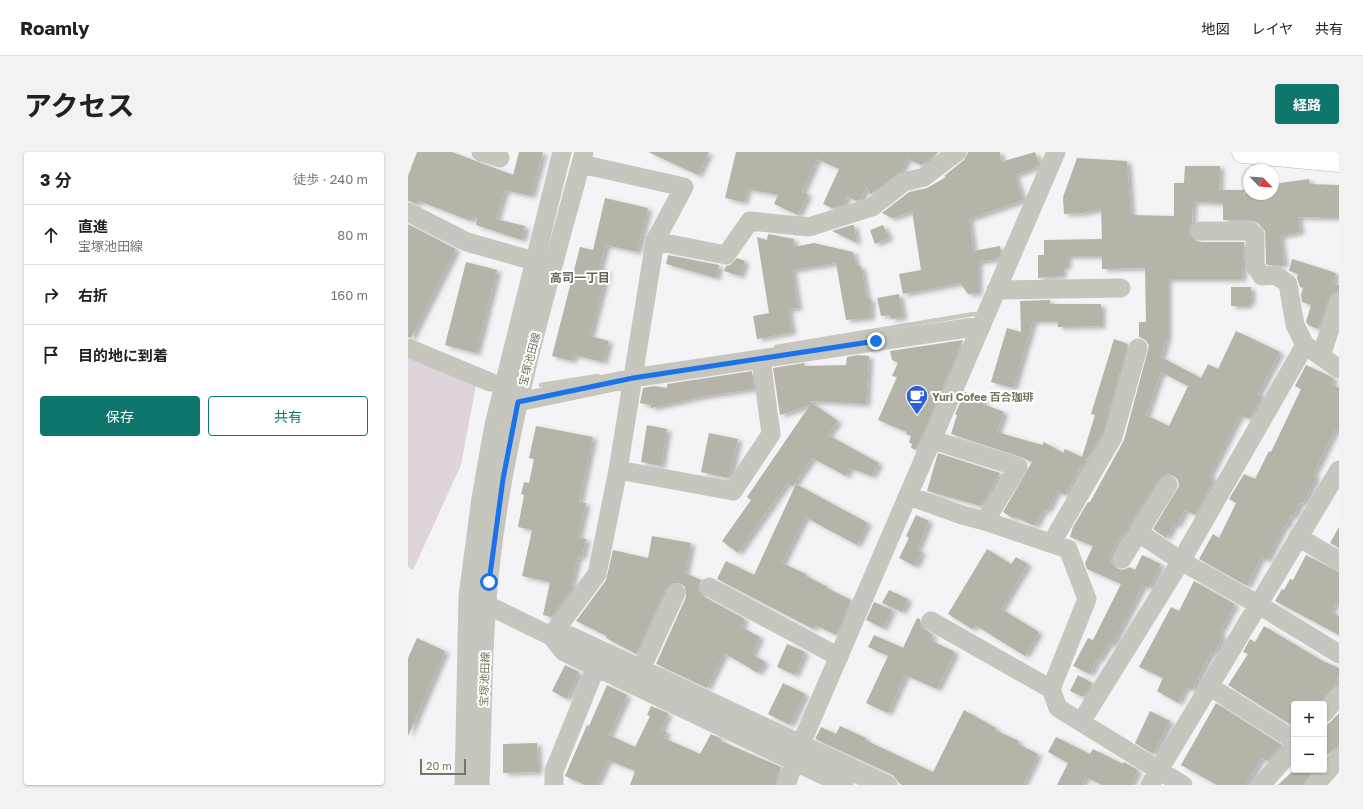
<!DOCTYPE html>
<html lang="ja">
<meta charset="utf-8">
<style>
:root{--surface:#fff;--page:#f2f2f2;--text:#202124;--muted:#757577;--line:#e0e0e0;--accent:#0f766e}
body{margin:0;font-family:"Golos Text","Noto Sans JP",sans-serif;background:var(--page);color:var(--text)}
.controls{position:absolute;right:12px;bottom:12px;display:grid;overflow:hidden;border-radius:4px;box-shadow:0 1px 3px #0004}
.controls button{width:36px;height:36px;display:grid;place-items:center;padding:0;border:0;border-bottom:1px solid var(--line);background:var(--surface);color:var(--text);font:20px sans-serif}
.compass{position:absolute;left:835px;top:12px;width:36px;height:36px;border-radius:50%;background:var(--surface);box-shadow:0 1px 3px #0004;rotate:115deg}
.scale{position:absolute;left:12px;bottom:10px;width:46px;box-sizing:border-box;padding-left:4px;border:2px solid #77755e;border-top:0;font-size:11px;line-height:14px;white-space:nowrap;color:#77755e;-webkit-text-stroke:3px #fff;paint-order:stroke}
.stop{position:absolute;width:12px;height:12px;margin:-9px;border:3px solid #1a73e8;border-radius:50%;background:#fff}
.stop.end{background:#1a73e8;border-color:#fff;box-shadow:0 1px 4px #0008}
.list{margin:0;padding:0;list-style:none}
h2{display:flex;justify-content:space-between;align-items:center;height:52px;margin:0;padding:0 16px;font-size:17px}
h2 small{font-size:13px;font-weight:400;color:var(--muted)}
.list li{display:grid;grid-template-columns:26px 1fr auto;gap:12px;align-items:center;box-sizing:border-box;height:60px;padding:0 16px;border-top:1px solid var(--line)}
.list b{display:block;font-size:15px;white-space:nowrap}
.list p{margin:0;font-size:13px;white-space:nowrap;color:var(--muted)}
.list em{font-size:13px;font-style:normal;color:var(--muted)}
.actions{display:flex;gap:8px;padding:12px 16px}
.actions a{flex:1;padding:9px 0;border:1px solid var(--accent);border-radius:4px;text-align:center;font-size:14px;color:var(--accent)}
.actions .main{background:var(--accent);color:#fff}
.icon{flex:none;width:22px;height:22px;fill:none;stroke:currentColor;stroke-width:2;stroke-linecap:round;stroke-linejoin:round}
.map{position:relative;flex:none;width:931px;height:633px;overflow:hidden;border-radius:4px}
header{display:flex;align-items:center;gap:24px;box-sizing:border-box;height:56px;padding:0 20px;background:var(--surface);border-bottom:1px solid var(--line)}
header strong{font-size:19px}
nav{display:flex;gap:22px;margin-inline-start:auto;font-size:14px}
.intro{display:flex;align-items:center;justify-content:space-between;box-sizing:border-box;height:96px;padding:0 24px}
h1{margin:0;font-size:28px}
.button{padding:10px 18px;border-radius:4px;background:var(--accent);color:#fff;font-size:14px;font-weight:700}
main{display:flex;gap:24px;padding:0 24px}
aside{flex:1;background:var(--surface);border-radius:4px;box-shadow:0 1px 3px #0004}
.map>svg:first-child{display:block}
</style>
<header>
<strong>Roamly</strong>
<nav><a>地図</a><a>レイヤ</a><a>共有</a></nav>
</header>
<div class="intro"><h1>アクセス</h1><a class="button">経路</a></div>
<main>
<aside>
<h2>3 分<small>徒歩 · 240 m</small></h2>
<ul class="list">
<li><svg class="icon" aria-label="ahead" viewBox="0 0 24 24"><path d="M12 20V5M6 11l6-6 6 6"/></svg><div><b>直進</b><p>宝塚池田線</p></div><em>80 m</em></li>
<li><svg class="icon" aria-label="right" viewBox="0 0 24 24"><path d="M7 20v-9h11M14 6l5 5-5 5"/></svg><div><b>右折</b></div><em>160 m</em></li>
<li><svg class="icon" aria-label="arrive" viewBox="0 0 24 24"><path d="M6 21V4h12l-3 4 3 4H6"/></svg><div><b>目的地に到着</b></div></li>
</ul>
<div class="actions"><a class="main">保存</a><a>共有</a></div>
</aside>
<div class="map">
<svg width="931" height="633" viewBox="0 0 931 633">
<defs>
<filter id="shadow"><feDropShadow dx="4.5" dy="2.5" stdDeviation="2" flood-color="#0004"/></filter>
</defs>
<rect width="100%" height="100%" fill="#f4f3f6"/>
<!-- green -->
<path fill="#ddd4dc" d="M0,205l68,28 -15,80 -48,105 -5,-3z"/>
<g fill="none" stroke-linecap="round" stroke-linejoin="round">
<!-- stream -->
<path stroke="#cac7bc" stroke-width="4.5" d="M368,195l198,-33
M133,233l57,-9
M439,625l16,8"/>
</g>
<!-- building -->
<path fill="#b6b4a8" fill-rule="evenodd" filter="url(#shadow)" d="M9,0h35l61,23 6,-23h24l-12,44 -26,-6 -9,29 29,7 -3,14 -46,-15 1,-7 -4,-1 -2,4 -52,-20 -2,3 -9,-3v-25z
M240,0h61l-11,23z
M328,0h203l-18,13 -14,-6 -6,12 -31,24 -3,-9 -6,13 -5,2 -9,-5 -4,9 -11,3 -9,-4 16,-35 -22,-10 -15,33 6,2 -10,21 -24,-11 4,-9 -31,-6 -3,13 -19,-4z
M560,0h32l1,10 34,-10 4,11 -2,4 -22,8 8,25 -54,19 4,32 27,-5 1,6 -3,7 -20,3v31l-10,1 -8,-11 -57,11 -4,-20 22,-4 -9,-59 -20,7 -10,-5 27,-21 18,-4 19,-11 -2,-1 20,-16z
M669,6l50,3 4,54 43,1v-33h10l1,-17h35l-1,24h26l-1,4h29v-10l36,-5 1,5 29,1v33l-41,-1 2,15 -20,4 4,29h-17l-1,-2 -1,-32 -8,-9 -7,-2h-27v-17l-30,-1 -1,22 -3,7 5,9 6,2h44l-2,37h-75v58l-6,20 40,21 7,-14 10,5 18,-38 44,21 -22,42 4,2 -12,23 -10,-4 -9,17 -22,44 5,3 -19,36 -10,-5 -8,15 -3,-1 -8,14 -13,-9 26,-43 -1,-6 -4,-4 -5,-2 -6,1 -4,4 -34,54 -2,-1 -13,24 2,8 4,4 6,2 8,-3 5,3 7,-15 19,9 -12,24 -6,-3 -31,60 -3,-2 -10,17 -2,-1 -7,15 -17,-8 15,-28 5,2 28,-56 -34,-15 -2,-6 8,-17 -23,-9 3,-10 15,-25h2l34,-62 25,-94 -3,-6 -7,-3v-15h7l-1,-54 -43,1v-13h-35v11h-5v9l-24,2v-23h6v-15l58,-1 -1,-30 -18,4 -19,1 -1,-17zM753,220l27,14 -19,40 -23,-11z
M197,46l43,10 -11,44 -31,-7 -7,24 8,2 -17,65 19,5 -6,21 -29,-7 -2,6 -20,-5 28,-109 13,3z
M0,72l48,25 -45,89 -3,-1z
M444,73h2l3,18 -25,-12z
M475,73l6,13 -14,6 -5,-14z
M360,82l26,5 -1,8 21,-4 39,9 3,14h5l6,33h4l-1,19 -24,2 -10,-57 -44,7 6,38 -10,1 4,23 -35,7 -4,-23 16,-3 -12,-76 10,3z
M260,103l51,10 -3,13 -50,-14z
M329,106l8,3 -5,15 -16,-5 2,-5 4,-1z
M884,107l44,14 -3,11 6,1v6l-7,3 -3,4 -11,31 -10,-4 -2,-3 5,-17 -9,-3 -1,-8 2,-6 -3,-1 -3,-9 1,-4 -9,-3z
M58,110l31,8 -21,83 -31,-8z
M823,135h20v15h-3v4h-17z
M491,142l4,23 -12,2 -1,-4 -9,1 -4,-18z
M642,148v4h51v22l-43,1v-6h-25l-20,67 -22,-6 16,-54 14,4 -1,-31z
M706,187l14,5 -25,89 -20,33 -2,-1 -16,30 -8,-4 -10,20 -3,-2 -9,17 -20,-9 -1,2 -11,-7 29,-50 -11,-5 -70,-23 6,-19 -2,-1 10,-22 19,9 -1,3 21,8 -7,20 45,13 2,-3 19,11 2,-4 17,8 13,-42 -4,-1z
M555,188l-47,110 -5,-2 1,-4 -3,-2 2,-6 -5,-2 1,-2 -29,-12 19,-43 -5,-1 6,-13 -6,-3 -2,-9z
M450,203l11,1 -3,48 -57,-3 29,20 -10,14 51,28 -7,13 -23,-8 -3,8 -34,-18 -19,28 -6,-3 -49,70 -16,-12 29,-41 -4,-3 63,-92 -30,10 -7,-47 31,-5 1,3 41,-1 1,-8z
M898,213l28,13 -3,6 8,4v44l-4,-2 -22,45 3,2 -13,27 -3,-2 -6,14 -3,-1 -5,12 -2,-1 -17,34 -6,-3 -14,29 -48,-27 14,-25 6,4 17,-35 -7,-4 15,-25 11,5 14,-28 2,1 30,-63 -6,-3z
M344,219l2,18 -49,7 -54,12v-3l-11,-2 3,-15 11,-2 13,2v-4z
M239,273l20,4 -6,37 -20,-4z
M128,274l57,11 -14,65 7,1 -8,34 8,2 -4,18 -4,-1 -7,29 3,2 -23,30 -8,-2 7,-33 -28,-6 10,-46 -14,-3 6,-32 -3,-1 3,-12 5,1 5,-24 -5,-1z
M301,281l29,6 -9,39 -28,-6z
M530,301l62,20 -19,33 -54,-15z
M388,332l72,39 -11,22 -52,-28 -23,46 24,11v2l22,11 -1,1 24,12 -15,35 -21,-10 -2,4 -96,-50 9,-18 28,14z
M508,363l13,6 -12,28 5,3 -7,14 -16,-8 10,-20 -3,-2z
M931,375v21l-9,-5z
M244,384l39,7 -6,30 16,7 -3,8 5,8 42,23 -4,8 19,10 -8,17 13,8 -7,11 -34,-20 -17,35 -51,-24 30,-67 -1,-10 -5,-4 -10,1 -4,4 -30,66 -30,-16 1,-2 -31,-15 30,-41 7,-30 35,8z
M579,397l24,15 5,-7 12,7 -27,45 38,23 -14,24 -50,-31 -3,4 -24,-15z
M898,403l33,17v25l-8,15 8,4v19l-64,-34 7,-12 2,1 6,-11 3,1z
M786,429l41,23 -16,30 4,2 -9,17 -3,-1 -19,38 -6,-3 -8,16 -21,-12 6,-13 -24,-11 32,-60 8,4z
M481,438l19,9 -6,13 -20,-9z
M466,450l18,8 -9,18 -17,-8z
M509,466l3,1 2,8 11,8 -3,5 25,12 -18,37 -32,-14 -17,38 -22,-10 22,-47 -20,-9 6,-12 29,13z
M856,474l59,35 16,7v8l-5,11 -17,17h-23v23l-66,-42 20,-31 -5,-2 7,-13 5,3z
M9,486l28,13 -37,85v-78z
M379,492l18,8 -10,23 -18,-8z
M157,513l14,7 -12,27 -15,-8z
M670,523l14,8 -9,14 -13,-6z
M375,531l22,11 -15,31 -22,-11z
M199,533l20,10 -18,40 26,12 15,-31 -3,-1 4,-9 17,7 -7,17 6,2 -3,6 36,16 11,-20 11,5 -1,2 60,26 -6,18h-145l5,-14 -27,-11 -12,25h-11l-20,-9 22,-51 2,1z
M808,551l66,42 -15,16 -6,-3 -15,27h-29l-36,-20z
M556,558l32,18 -1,2 24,11 -1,3 20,10 -15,31h-121l-3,-2 -6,-8 -78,-36 6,-12 15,7 4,-8 26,12 -1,2 68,32z
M742,559l20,10 -17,33 -18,-11z
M931,561v31l-15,14v-30z
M648,585l34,17 3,-5 30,15 1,-2 14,8 -7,15h-29l-16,-8 -4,8h-25l11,-22 -20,-11z
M129,591l1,29 -35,1v-29z
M886,618h20l-11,15h-25z"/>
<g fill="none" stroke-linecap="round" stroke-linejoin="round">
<!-- major casing -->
<g stroke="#b9b8b0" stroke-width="23">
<path id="major" d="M835,0l96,9"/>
</g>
<!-- minor -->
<path stroke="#c6c6bf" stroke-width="19" d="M73,0l19,6
M0,60l59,30 67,19
M792,79h50l5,4v31l7,10 14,-1 12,9 7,41 10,20 34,24
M247,89l71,14 24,-34 59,6 63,-20 32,-25 20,-5 33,-25
M588,138l125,-2
M0,196l82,34
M913,204l18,-54
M110,250l115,-24 347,-52
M525,288l85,27 -33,54
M210,318l115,21 38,-57 -10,-75
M501,344l53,19 23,6 83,28 19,50 -36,90 7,19 125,77
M731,381l42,28 78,44 80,49
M890,385l41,24
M644,390l61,-105 25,-89
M714,407l46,-74
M301,435l130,70
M67,447l76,37 13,16 280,133
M523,469l120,68
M143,484l46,-62 21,-104 37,-229 29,-54 -103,-23
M143,484h20l317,149
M233,517l35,-76
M801,534l85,54
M916,561l15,-17
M673,570l100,-161 124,-216
M56,633l4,-189 13,-98 13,-73 68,-273
M72,633c3,-75 2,-151 11,-226 16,-139 57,-273 93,-407
M146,633v-14l42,-104
M378,633l15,-41 255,-592
M742,633l189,-315
M853,633l33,-37
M907,633l24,-27"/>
<!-- major -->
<use href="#major" stroke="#fff" stroke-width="22"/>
</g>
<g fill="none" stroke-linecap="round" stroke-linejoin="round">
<!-- route -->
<path stroke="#1a73e8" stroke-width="5" d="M81,430l14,-103 15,-77 115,-24 243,-37"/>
</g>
<!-- icons -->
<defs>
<g id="cafe-pin" transform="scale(1.15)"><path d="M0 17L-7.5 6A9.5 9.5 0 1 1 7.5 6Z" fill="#2e5edb" stroke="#fff"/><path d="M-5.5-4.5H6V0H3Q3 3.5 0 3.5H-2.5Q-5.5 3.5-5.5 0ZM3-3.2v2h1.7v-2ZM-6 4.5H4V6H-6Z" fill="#fff"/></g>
</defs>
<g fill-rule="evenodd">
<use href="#cafe-pin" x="509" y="244"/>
</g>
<g text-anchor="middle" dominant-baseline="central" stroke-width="4" stroke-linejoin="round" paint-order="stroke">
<!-- street labels -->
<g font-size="11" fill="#77755e" stroke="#fff">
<text transform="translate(121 207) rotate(-75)">宝塚池田線</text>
<text transform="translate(76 527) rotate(-88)">宝塚池田線</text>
</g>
<!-- poi labels -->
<g font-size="11" font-weight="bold" fill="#77755e" stroke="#fff" text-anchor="start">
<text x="524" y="244">Yuri Cofee 百合珈琲</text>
</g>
<!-- neighbourhood labels -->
<g font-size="12" font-weight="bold" fill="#686654" stroke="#fff">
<text x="172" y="125">高司一丁目</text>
</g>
</g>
</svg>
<div class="controls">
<button>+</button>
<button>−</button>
</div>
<svg class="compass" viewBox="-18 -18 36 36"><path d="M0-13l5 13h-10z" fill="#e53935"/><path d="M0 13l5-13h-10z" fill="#757577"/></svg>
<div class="scale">20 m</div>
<div class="stop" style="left:81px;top:430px"></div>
<div class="stop end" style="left:468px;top:189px"></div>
</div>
</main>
